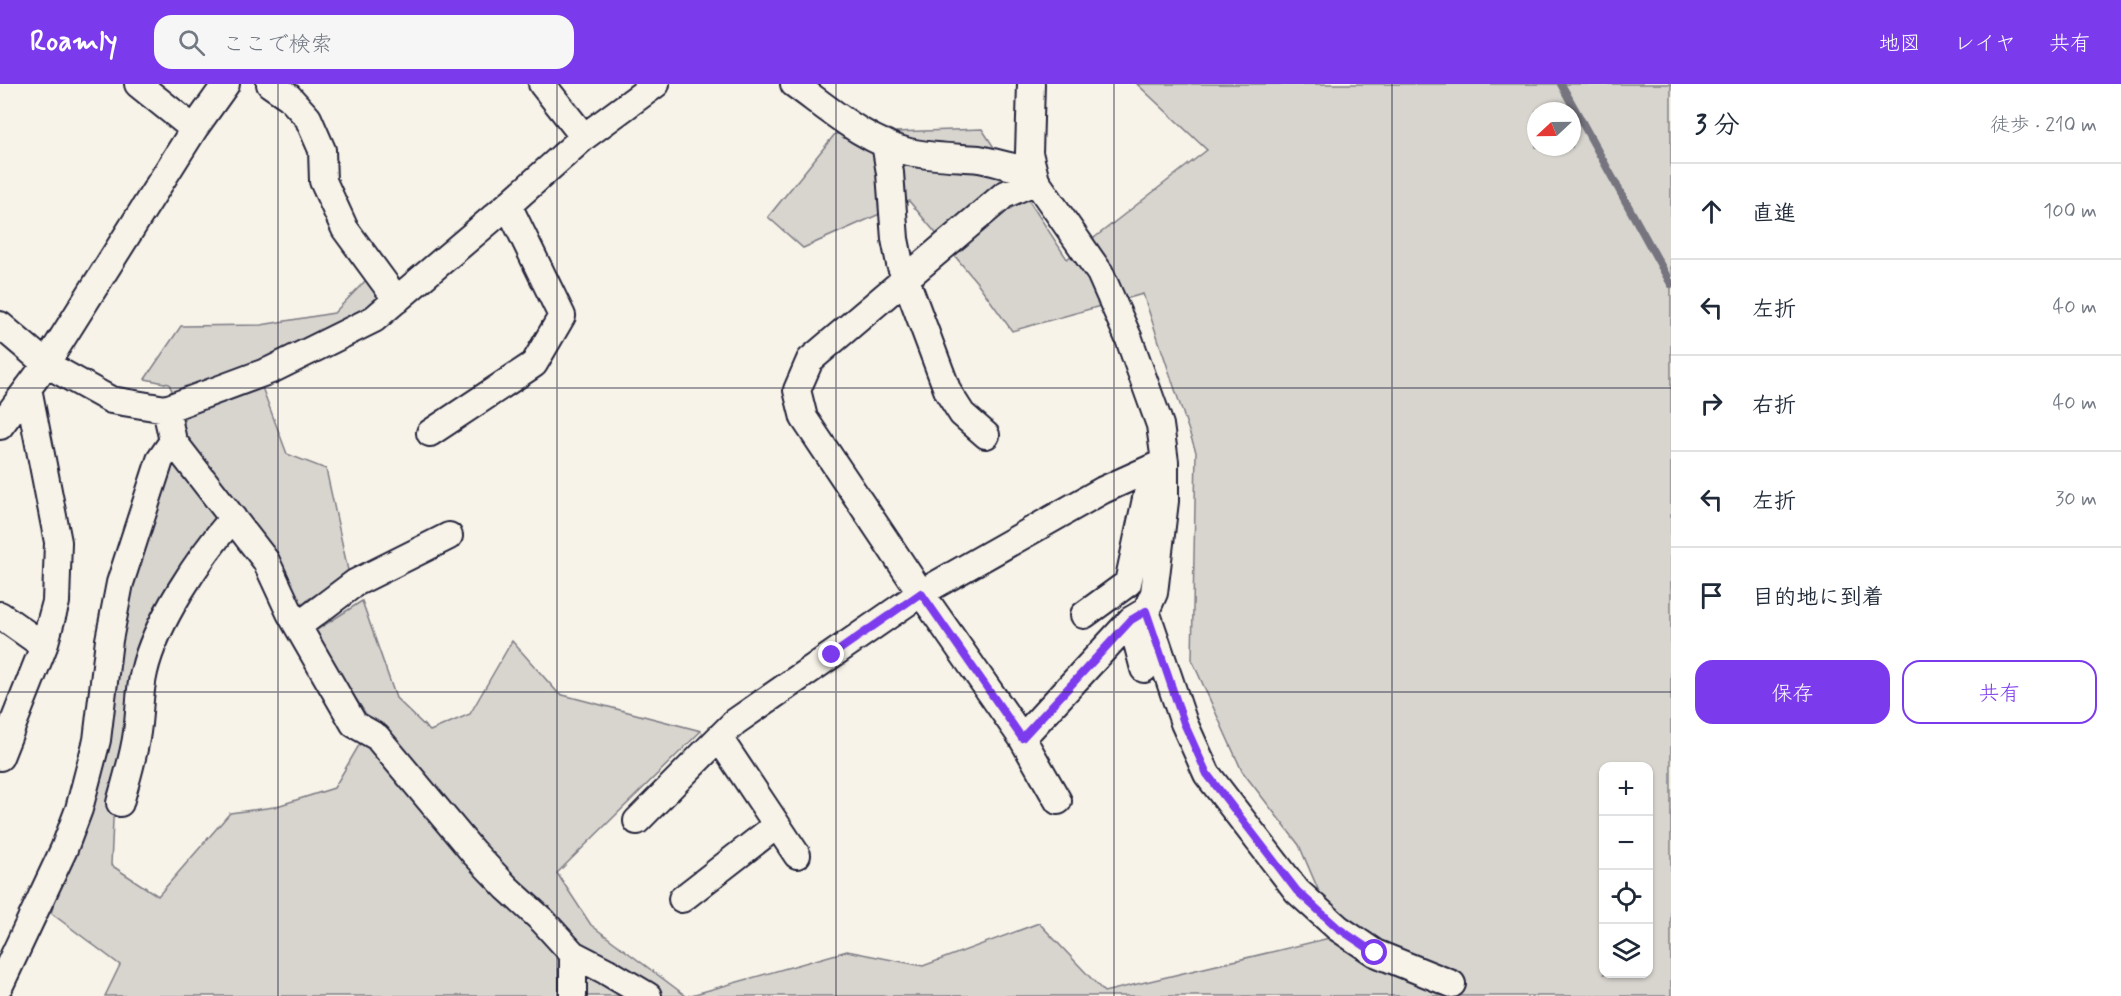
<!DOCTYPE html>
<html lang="ja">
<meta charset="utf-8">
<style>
:root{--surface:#fff;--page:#f6f6f7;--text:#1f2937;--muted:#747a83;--line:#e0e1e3;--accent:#7c3aed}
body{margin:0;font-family:Mynerve,"Klee One",sans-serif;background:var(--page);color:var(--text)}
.controls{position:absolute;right:18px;bottom:18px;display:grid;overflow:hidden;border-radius:12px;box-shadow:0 2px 4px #0004}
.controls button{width:54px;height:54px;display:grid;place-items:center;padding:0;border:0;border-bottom:2px solid var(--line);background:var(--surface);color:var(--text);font:30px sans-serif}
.compass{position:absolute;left:1527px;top:18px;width:54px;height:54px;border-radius:50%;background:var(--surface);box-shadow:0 2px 4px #0004;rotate:248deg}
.stop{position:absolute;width:18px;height:18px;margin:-14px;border:4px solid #7c3aed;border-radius:50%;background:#fff}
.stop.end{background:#7c3aed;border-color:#fff;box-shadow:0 2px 6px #0008}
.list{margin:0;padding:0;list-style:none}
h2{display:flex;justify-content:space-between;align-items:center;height:78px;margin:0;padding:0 24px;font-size:26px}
h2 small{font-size:20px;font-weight:400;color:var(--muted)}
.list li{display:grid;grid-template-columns:39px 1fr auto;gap:18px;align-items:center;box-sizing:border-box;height:96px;padding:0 24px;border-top:2px solid var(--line)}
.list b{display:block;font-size:22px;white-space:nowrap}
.list em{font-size:20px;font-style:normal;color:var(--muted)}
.actions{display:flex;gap:12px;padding:18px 24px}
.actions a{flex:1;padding:14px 0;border:2px solid var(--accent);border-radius:18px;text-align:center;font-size:21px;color:var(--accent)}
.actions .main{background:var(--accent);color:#fff}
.icon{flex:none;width:33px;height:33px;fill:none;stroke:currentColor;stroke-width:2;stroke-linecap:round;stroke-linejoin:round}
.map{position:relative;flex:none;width:1671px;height:912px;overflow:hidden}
header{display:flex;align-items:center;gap:36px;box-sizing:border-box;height:84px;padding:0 30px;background:var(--accent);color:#fff}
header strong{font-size:28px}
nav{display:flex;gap:33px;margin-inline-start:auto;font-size:21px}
.search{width:420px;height:54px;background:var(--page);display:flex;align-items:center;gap:15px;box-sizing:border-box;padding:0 21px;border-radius:18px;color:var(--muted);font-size:22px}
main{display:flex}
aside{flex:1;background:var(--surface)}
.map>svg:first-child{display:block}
</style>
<header>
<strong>Roamly</strong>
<div class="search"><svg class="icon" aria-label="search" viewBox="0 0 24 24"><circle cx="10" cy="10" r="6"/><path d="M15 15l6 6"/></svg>ここで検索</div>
<nav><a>地図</a><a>レイヤ</a><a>共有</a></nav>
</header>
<main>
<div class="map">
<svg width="1671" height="912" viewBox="0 0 1671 912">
<rect width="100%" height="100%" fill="#f7f3e8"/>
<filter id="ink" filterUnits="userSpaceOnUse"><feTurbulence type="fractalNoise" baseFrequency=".0167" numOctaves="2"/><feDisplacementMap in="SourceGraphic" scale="12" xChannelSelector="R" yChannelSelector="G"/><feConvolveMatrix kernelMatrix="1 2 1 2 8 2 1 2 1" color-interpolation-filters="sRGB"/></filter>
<g filter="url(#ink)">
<!-- green -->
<path fill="#d8d5cf" stroke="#7d7c85" stroke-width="1.5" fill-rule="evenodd" d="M1137,0h534v912h-983l159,-45 76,15 116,-43 65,69 234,-56 -39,-91 -57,-74 -50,-111 4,-208 -53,-158 -131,37 -33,-46 -70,-84 -106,47 -35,-31 67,-83 147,-5 85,130 140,-109zM1536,27h36v36h-36zM1604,682h44v208h-44z
M366,196l16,19 -18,15 -110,52 33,88 39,15 23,106 -50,30 -63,-96 -58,75 -64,214 -3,67 47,31 72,-83 44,-6 60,-19 38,-65 -60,-90 50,-32 34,97 34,33 40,-17 42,-73 47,53 142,37 -144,142 34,52 95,71h-581l15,-31 -69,-52 42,-121 22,-151 52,-177 18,-44 -16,-36 -24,-5 36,-53 80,-1 73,-12z"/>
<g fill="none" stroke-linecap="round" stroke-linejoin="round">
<!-- stream -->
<path stroke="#76747f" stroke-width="8" d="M1561,0l110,200"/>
<!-- street casing -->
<g stroke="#22223b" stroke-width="30">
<path id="street" d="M138,0l56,45
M270,0l19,13 19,21 14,32 1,31 22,48 52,71
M542,0l42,53
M794,0c35,25 72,58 115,68 23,5 46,5 70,7 18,3 35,10 54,11
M1031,0l-2,69 7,28 64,92 29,66 31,86 5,37v39l-11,92 -8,18 38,112 23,51 90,117 41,37 37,25 77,31
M885,59l5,30 5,66 5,25 48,128 14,22 24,21
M1036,97l-32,14 -194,165 -13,30 7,28 117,175 101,145 36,63
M0,241l46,39 65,36 55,9 105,-39 103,-51 134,-114 76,-68 72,-53
M166,325l7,32 93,120 24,52 64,111 23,13 96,115 34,36 36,33 30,33 33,17 42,25
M0,342l46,-62 148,-235 32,-45
M430,349l104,-69 28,-48 -54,-111
M0,531l44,31
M1084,531l44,-32 19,-89 18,-13
M1131,536l13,49
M298,542l57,-43 94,-47
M1022,654l109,-118 15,-9
M0,673l44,-111 12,-44 2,-60 -30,-154
M120,719c6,-23 14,-47 17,-71 3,-20 2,-40 7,-60 11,-49 56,-116 89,-154
M637,737l82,-83
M797,771l-78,-117 16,-16 186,-129 182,-103 62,-28
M682,815l95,-74
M0,901l64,-136 15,-40 18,-69 12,-100 11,-57 40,-123 13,-19
M573,912v-42"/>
</g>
<!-- street -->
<use href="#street" stroke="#f7f3e8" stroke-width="26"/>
</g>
</g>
<g fill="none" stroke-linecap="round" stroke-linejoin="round" filter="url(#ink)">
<!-- route -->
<path stroke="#7c3aed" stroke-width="8" d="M832,571l89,-62 101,145 109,-118 15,-9 38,112 23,51 90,117 41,37 37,25"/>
</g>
<!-- grid -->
<path fill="none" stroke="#22223b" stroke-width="1.5" stroke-opacity="0.55" d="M278,0v912M557,0v912M836,0v912M1114,0v912M1392,0v912M0,304h1671M0,608h1671"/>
</svg>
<div class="controls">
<button>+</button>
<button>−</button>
<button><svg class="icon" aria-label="locate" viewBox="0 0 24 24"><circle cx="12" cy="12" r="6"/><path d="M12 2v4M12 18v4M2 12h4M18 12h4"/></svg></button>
<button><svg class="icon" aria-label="layers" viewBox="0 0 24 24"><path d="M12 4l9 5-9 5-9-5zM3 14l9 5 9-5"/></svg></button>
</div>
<svg class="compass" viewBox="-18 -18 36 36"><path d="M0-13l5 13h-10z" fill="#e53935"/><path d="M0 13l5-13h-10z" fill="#747a83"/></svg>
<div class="stop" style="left:1375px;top:869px"></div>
<div class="stop end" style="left:832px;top:571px"></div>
</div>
<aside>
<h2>3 分<small>徒歩 · 210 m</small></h2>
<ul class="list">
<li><svg class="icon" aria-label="ahead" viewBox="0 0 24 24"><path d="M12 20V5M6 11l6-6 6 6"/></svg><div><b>直進</b></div><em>100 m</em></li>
<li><svg class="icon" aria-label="left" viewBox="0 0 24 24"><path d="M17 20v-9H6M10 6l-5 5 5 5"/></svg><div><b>左折</b></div><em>40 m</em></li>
<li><svg class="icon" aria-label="right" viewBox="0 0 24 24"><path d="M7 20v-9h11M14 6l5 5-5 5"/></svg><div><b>右折</b></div><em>40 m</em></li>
<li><svg class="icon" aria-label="left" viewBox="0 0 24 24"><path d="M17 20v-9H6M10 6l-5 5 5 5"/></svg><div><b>左折</b></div><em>30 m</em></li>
<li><svg class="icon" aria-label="arrive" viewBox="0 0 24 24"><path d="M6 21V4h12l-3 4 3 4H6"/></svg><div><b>目的地に到着</b></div></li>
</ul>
<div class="actions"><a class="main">保存</a><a>共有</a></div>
</aside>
</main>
